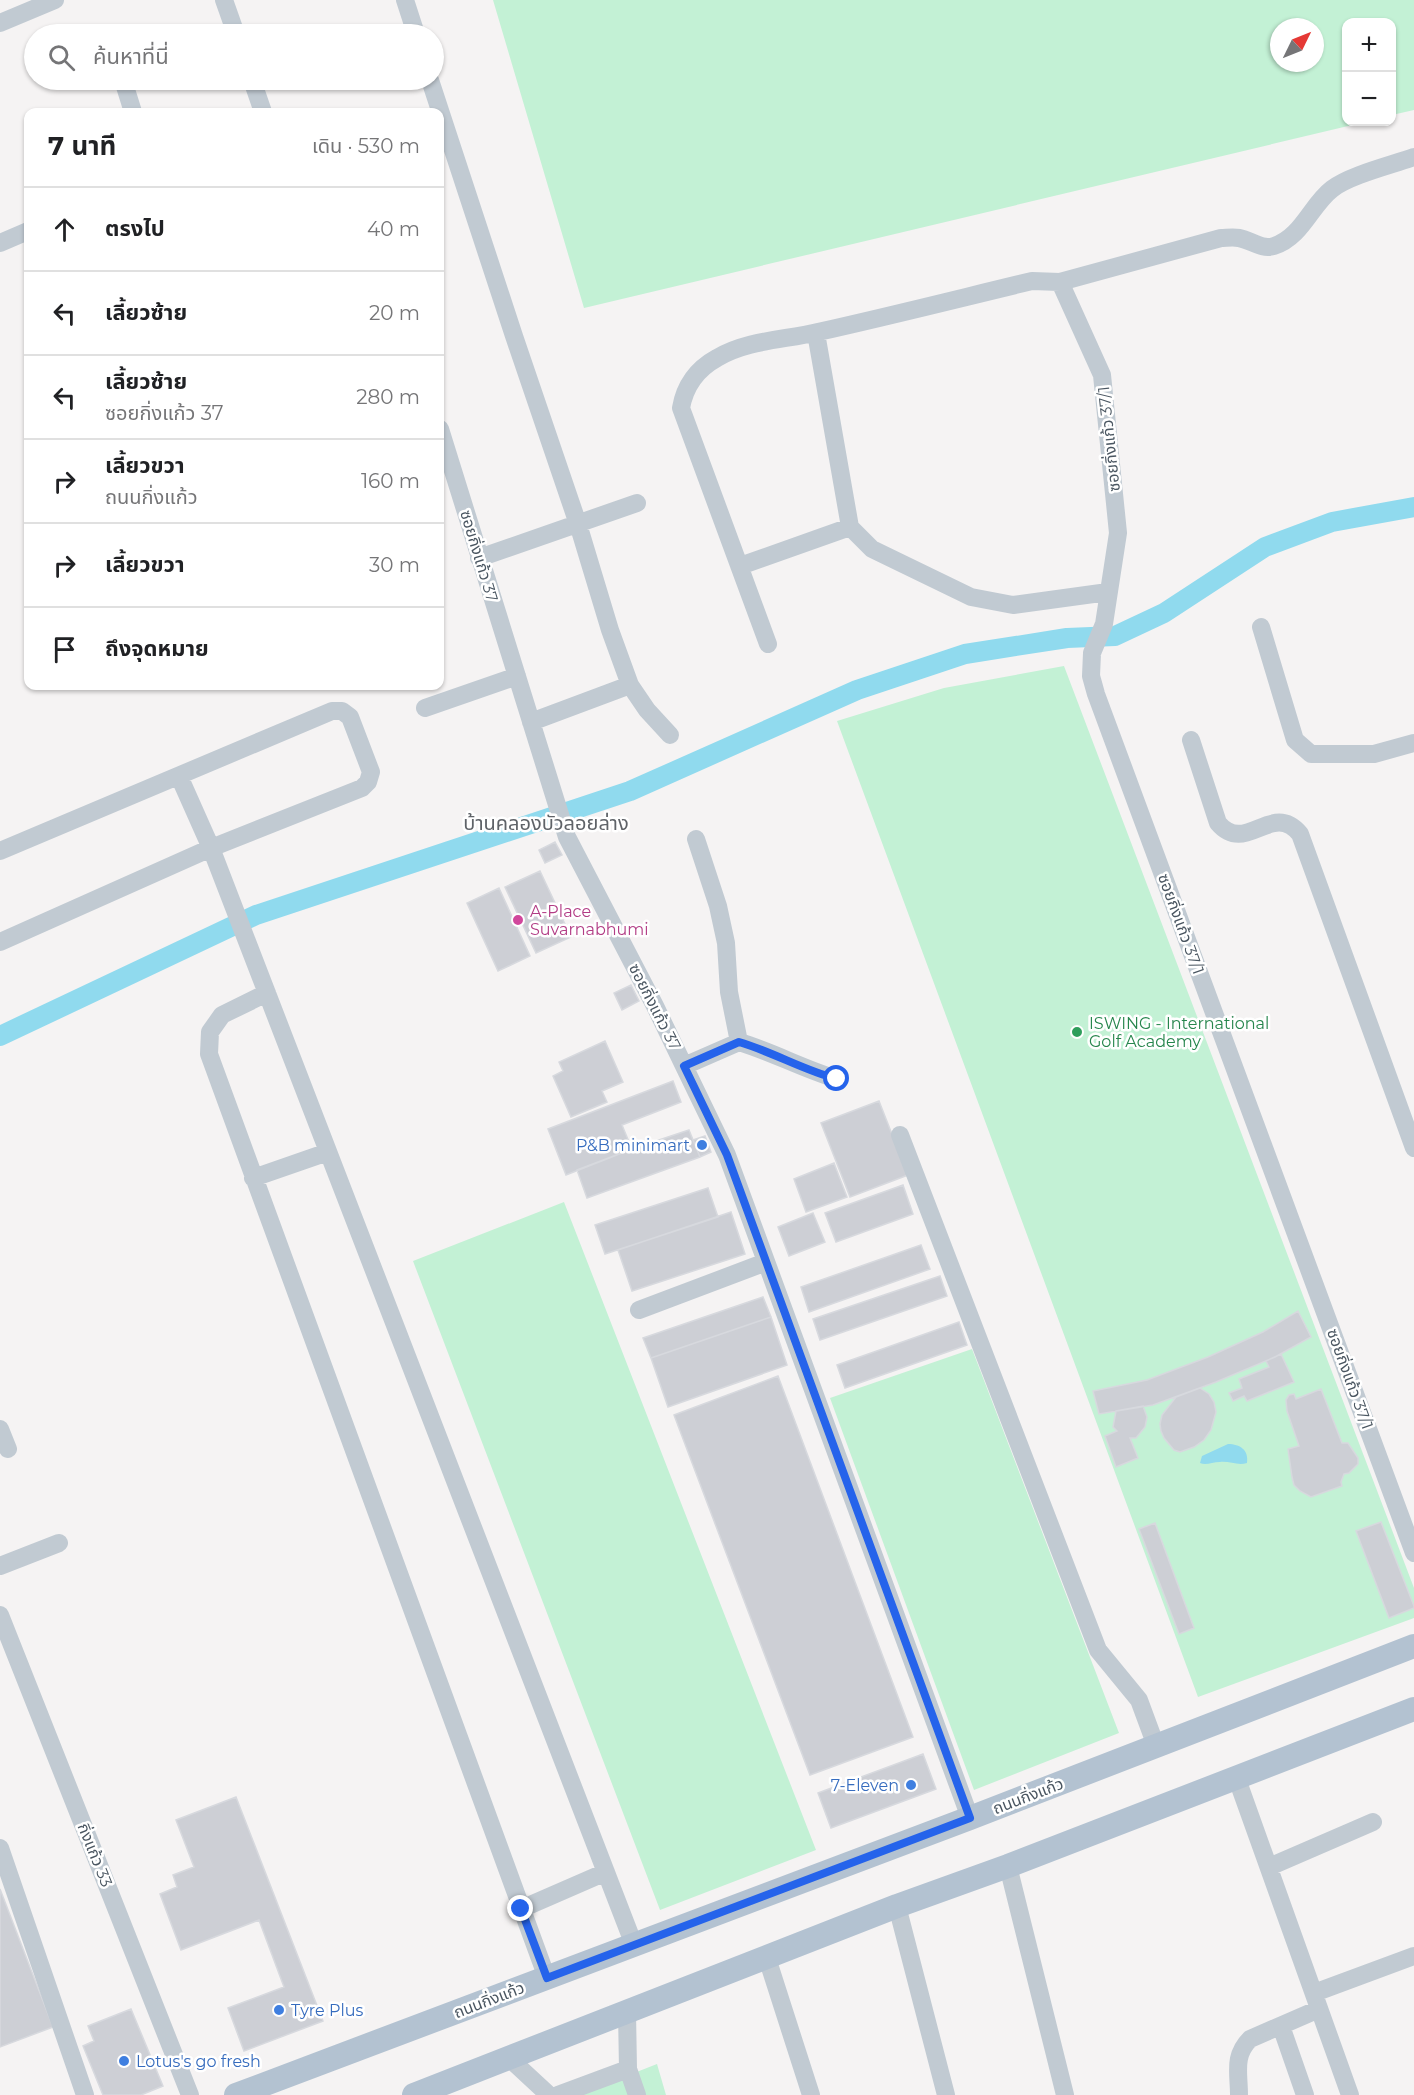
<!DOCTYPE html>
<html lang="th">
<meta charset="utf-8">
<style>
:root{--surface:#fff;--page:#f2f2f2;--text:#202124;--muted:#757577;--line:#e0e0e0}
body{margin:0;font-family:Montserrat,"Noto Sans Thai",sans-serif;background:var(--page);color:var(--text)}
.controls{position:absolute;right:18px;top:18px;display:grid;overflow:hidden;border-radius:12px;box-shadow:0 2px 4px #0004}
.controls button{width:54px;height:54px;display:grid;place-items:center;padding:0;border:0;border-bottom:2px solid var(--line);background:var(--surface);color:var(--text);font:30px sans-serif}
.compass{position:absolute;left:1270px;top:18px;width:54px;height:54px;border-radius:50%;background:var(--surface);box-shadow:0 2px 4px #0004;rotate:47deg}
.stop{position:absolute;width:18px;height:18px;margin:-14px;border:4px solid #2563eb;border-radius:50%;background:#fff}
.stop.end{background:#2563eb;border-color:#fff;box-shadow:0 2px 6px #0008}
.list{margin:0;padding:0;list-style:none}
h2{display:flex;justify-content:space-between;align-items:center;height:78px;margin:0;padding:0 24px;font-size:26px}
h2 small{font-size:20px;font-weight:400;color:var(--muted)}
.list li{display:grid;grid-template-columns:39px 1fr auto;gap:18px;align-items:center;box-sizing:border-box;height:84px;padding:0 24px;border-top:2px solid var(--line)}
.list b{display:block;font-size:22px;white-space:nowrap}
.list p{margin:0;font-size:20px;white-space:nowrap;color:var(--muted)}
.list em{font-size:20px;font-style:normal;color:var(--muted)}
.icon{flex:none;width:33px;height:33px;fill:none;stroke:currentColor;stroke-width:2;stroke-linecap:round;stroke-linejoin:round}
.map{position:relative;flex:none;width:1414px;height:2095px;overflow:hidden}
.search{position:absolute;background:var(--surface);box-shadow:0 2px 4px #0004;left:24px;top:24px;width:420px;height:66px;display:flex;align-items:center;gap:15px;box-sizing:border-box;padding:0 21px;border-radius:33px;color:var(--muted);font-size:22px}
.panel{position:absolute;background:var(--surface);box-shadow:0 2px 4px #0004;left:24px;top:108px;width:420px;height:582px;border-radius:12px}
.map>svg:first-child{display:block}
</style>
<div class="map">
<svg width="1414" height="2095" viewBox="0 0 1414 2095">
<rect width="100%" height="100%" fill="#f5f3f3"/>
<!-- green -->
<path fill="#c3f1d5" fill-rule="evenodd" d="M493,0h921v110l-22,5v-93h-46v100h19l-781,186zM1279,27h36v36h-36z
M1064,666l350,922v30l-216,79 -361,-976 107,-33z
M564,1202l252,648 -156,60 -247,-649z
M972,1349l147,384 -145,57 -144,-392z
M657,2064l9,31h-88z"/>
<!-- water -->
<path fill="#90daee" d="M1228,1444c12,0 21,6 19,19 -9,3 -17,-2 -27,-1 -8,0 -14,4 -20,1l2,-7z"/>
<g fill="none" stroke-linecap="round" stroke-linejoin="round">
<!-- canal -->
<path stroke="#90daee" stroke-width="20" d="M0,1036l256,-121 374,-124 227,-101 108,-36 102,-16 48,-2 49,-23 101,-66 67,-25 82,-15"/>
</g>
<!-- building -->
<path fill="#cdcfd5" stroke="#d7d9de" stroke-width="1.5" d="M555,842l7,13 -17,8 -6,-13z
M540,871l31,66 -35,16 -31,-66z
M499,888l31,68 -32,15 -31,-68z
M631,985l8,16 -17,9 -8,-17z
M605,1041l18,41 -21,9 5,11 -36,15 -18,-41 10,-5 -4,-9z
M673,1081l8,21 -59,23 10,24 -66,26 -18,-46z
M879,1101l29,74 -58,22 -29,-74z
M689,1130l11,27 -113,41 -10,-28 55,-21z
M705,1136l6,16 -11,5 -7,-17z
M834,1163l13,34 -41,15 -12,-33z
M903,1185l10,29 -77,28 -11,-29z
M708,1188l10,29 -113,37 -10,-29z
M731,1212l14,42 -113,37 -14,-41z
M813,1213l12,29 -36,14 -11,-29z
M921,1245l9,24 -121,43 -8,-25z
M940,1276l7,20 -127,44 -7,-21z
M763,1297l8,20 -120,41 -8,-20z
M1298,1311l13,26 -36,20 -59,25 -63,23 -54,9 -6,-23 54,-11 61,-23 55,-25z
M771,1317l16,48 -119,42 -17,-49z
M959,1322l8,23 -122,43 -8,-23z
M1281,1354l13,28 -47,19 -3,-5 -11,5 -4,-8 13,-5 -3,-9 30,-12 -3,-6z
M778,1376l135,361 -103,38 -136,-360z
M1200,1388l9,6 5,8 2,10 -5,18 -7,10 -10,7 -14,5 -6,-2 -10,-12 -3,-7 -1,-7 2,-9 14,-18z
M1321,1389l21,54h6l10,15v6l-9,9 -5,1 -3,8 1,4 -31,11 -11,-6 -6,-6 -2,-8 -4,-28 11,-3 -12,-35 -1,-11 3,-5 5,-1 2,5z
M1143,1406l4,11 -2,10 -9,11h-6l8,20 -22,9 -11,-31 12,-5 -4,-4 3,-16z
M1381,1522l33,84v2l-25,10 -33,-87z
M1155,1523l39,105 -15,6 -40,-105z
M923,1754l13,35 -105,39 -13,-35z
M236,1797l87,224 -79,30 -16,-43 56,-21 -25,-67 -78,30 -21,-56 17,-7 -4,-12 21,-8 -18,-47z
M0,1889l53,138 -53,20z
M131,2009l32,77 -22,9h-38l-20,-49 11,-5 -6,-15z"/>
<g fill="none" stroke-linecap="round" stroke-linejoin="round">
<!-- minor -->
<path stroke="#c1cad2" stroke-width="18" d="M224,0l12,34
M405,0l11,34
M0,23l55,-23
M123,80l10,32
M252,80l11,32
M430,80l84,256 64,188 32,106 20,55 17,25 23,25
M0,243l28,-12
M1060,282l42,93 16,158 -14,91 -12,29 -1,23 5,18 318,859
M816,333l34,194 22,22 99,48 42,8 95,-13
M440,429l127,408 88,169 72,149 243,663
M479,558l158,-55
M740,566l110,-39
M1261,627l34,113 16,14h63l40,-11
M768,644l-87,-236c4,-23 16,-39 36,-50 30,-18 68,-18 101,-26 72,-16 143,-34 214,-51l28,1 161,-44c5,0 12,-1 18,0 12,2 22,12 35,8 28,-9 37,-41 58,-57 18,-14 60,-24 82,-32
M425,708l92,-32
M531,722l99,-37
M1191,740l27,83c28,33 54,-23 82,11l114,314
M179,776l32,72 423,1097
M696,839l22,67 8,37 3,49 10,50
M0,851l332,-140h10l8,6 21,55 -3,10 -6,6 -151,60 -211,94
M267,993l-45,22 -12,17 -1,22 338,924
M684,1066l55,-24c34,10 64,27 98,37
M900,1135l198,515 41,50 17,46
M253,1178l75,-26
M639,1310l127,-48
M0,1429l8,20
M0,1566l59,-23
M0,1615l190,480
M1237,1779l113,316
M0,1848l85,247
M1008,1866l57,229
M1269,1867l104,-45
M897,1906l49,189
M521,1909l85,-37
M767,1958l44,137
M1314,1993l100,-37
M1281,2026l24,69
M509,2058l40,37
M628,2069l9,26
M558,2095l70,-26 -1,-57
M1239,2095c0,-22 -6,-39 11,-56l69,-30"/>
<!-- major -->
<path stroke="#b3c2d1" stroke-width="24" d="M236,2095l734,-277 444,-172
M414,2095l483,-189 111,-40 406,-157"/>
</g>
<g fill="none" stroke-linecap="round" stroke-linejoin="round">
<!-- route -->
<path stroke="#2563eb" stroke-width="8" d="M521,1909l26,69 423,-160 -243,-663 -43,-89 55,-24c34,10 64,28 98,37"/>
</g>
<!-- markers -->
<circle fill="#d1479c" stroke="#fff" stroke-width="2" cx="518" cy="920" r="6"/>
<circle fill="#2e9e5b" stroke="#fff" stroke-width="2" cx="1077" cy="1032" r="6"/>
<g fill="#3f7fe0" stroke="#fff" stroke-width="2">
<circle cx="702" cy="1145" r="6"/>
<circle cx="911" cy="1785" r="6"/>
<circle cx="279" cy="2010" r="6"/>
<circle cx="124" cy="2061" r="6"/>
</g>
<g text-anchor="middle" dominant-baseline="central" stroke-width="5" stroke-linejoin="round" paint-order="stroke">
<!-- street labels -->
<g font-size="16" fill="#4a5661" stroke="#fff">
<text transform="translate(1109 439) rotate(-96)">ซอยกิ่งแก้ว 37/1</text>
<text transform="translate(479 556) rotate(73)">ซอยกิ่งแก้ว 37</text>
<text transform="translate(1181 924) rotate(70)">ซอยกิ่งแก้ว 37/1</text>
<text transform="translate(655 1007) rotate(63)">ซอยกิ่งแก้ว 37</text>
<text transform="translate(1350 1379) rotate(70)">ซอยกิ่งแก้ว 37/1</text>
<text transform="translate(1028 1796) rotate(-21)">ถนนกิ่งแก้ว</text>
<text transform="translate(95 1855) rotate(68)">กิ่งแก้ว 33</text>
<text transform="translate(489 2000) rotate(-21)">ถนนกิ่งแก้ว</text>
</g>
<!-- hotel labels -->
<g font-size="16" fill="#b23c85" stroke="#fff" text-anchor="start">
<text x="530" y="911">A-Place<tspan x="530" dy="18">Suvarnabhumi</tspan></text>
</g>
<!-- leisure labels -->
<g font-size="16" fill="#27864d" stroke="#fff" text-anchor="start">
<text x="1089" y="1023">ISWING - International<tspan x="1089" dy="18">Golf Academy</tspan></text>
</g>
<!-- shop labels -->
<g font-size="16" fill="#366cbe" stroke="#fff" text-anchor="end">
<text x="690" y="1145">P&amp;B minimart</text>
<text x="899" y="1785">7-Eleven</text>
<text x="291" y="2010" text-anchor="start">Tyre Plus</text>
<text x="136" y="2061" text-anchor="start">Lotus's go fresh</text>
</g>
<!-- quarter labels -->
<g font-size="20" fill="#5f6368" stroke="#fff">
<text x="546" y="823">บ้านคลองบัวลอยล่าง</text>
</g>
</g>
</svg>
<div class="controls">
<button>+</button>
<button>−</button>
</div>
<svg class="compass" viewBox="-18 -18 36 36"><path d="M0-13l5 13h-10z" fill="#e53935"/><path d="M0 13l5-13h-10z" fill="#757577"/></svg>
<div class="stop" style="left:837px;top:1079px"></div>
<div class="stop end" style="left:521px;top:1909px"></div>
<div class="search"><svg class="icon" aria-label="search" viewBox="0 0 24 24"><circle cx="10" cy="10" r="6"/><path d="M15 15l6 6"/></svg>ค้นหาที่นี่</div>
<section class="panel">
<h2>7 นาที<small>เดิน · 530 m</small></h2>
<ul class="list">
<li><svg class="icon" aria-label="ahead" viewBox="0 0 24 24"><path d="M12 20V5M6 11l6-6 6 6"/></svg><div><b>ตรงไป</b></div><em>40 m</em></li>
<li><svg class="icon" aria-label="left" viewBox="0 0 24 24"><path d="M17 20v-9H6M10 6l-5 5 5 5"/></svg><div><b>เลี้ยวซ้าย</b></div><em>20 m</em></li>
<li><svg class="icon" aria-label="left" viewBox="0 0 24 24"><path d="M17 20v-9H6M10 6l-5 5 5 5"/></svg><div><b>เลี้ยวซ้าย</b><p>ซอยกิ่งแก้ว 37</p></div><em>280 m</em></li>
<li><svg class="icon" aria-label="right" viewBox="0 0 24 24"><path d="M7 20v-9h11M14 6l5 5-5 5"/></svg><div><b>เลี้ยวขวา</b><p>ถนนกิ่งแก้ว</p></div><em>160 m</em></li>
<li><svg class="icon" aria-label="right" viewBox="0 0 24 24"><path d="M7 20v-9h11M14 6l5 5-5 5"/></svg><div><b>เลี้ยวขวา</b></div><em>30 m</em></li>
<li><svg class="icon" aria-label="arrive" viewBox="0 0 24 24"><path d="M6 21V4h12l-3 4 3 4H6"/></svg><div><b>ถึงจุดหมาย</b></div></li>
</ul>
</section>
</div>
